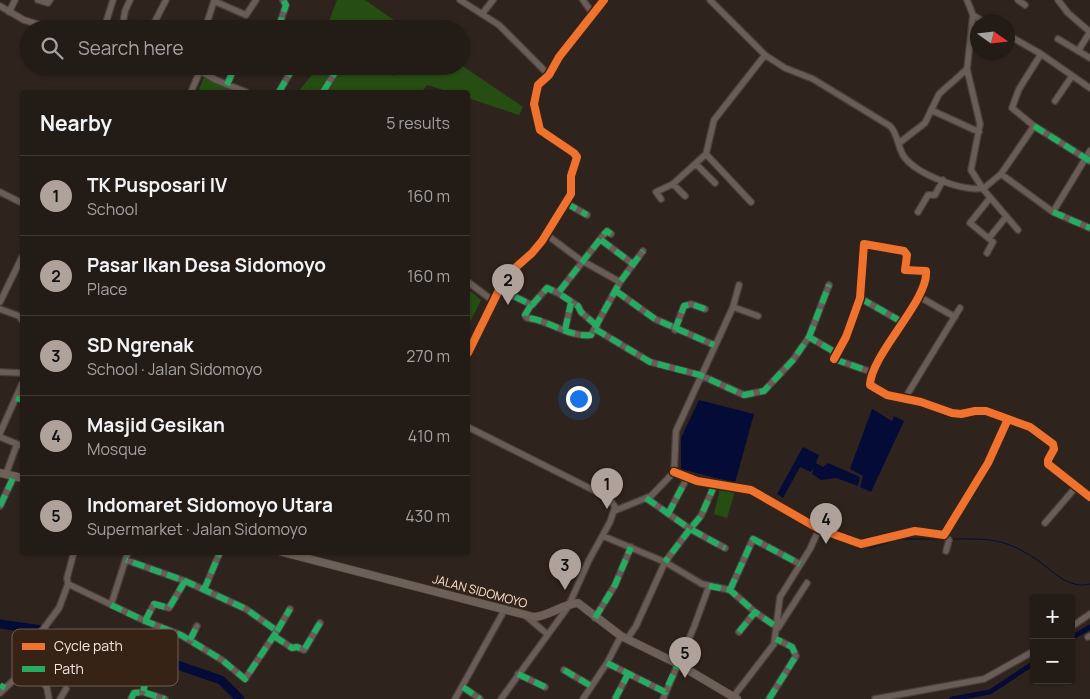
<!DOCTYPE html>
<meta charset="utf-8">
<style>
:root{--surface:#231b16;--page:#2f2823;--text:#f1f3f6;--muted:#a3a1a1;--line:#403935;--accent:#afa29a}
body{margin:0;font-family:Manrope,sans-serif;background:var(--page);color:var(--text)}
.controls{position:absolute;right:15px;bottom:15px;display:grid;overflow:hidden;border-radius:5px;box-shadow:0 1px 4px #0004}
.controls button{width:45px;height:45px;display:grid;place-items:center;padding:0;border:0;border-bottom:1px solid var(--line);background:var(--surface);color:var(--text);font:25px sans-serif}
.compass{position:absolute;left:970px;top:15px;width:45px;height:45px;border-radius:50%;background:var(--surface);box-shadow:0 1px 4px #0004;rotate:104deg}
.you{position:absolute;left:578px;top:398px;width:18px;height:18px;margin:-12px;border:4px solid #fff;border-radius:50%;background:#1a73e8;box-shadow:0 0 0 8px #1a73e833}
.badge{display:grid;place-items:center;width:32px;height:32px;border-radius:50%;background:var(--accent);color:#111;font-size:16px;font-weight:700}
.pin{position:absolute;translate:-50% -41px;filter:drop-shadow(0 1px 2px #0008)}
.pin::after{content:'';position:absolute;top:26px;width:18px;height:15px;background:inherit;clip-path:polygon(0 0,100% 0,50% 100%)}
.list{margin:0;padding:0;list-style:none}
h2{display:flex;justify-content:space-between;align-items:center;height:65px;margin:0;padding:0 20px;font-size:21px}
h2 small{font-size:16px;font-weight:400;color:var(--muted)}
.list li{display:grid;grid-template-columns:32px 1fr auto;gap:15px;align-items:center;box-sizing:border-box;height:80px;padding:0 20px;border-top:1px solid var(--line)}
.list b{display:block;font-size:19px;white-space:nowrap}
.list p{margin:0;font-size:16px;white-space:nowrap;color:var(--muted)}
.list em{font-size:16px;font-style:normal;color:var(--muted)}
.icon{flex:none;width:28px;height:28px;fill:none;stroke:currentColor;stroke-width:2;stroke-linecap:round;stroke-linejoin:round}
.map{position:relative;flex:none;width:1090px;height:699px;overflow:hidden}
.search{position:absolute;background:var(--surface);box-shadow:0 1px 4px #0004;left:20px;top:20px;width:450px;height:55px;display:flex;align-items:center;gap:12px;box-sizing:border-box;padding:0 18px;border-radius:28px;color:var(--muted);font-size:19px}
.panel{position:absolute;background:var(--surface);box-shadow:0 1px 4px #0004;left:20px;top:90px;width:450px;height:465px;border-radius:5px}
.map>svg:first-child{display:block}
</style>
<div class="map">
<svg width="1090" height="699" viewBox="0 0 1090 699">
<rect width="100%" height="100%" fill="#2f241d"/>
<!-- green -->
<path fill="#264e12" d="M337,0h28l42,29h-81z
M461,65l62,42 -4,8 -51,-17v-6h-18l-23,-7 -5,7h-124l21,-26h41l41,12 -34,-12z
M204,77l33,15h-39z
M468,289l13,11 -13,26z
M720,489l15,2 -8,27 -13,-4z"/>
<!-- water -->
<path fill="#040b37" d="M699,400l55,14 -19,69 -54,-14v-31z
M872,409l20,12 2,-5 10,5 -33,71 -11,-5 3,-11 -13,-7z
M803,447l16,8 -3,8 7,4 5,-4 32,14 -2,9 -22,-8 -15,2 -9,-6 2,-7 -3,5 -11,-5 -17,31 -6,-4z"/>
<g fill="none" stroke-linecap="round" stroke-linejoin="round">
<!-- stream -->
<path stroke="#040b37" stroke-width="1" d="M953,539c17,0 34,-1 51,4 10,3 23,10 32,16 16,11 32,31 54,25
M870,548l30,-9h44"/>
<!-- canal -->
<path stroke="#040b37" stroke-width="5" d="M1071,638l19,-11
M952,699l38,-7 44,-29"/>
<!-- river -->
<path stroke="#040b37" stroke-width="9" d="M0,624l42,6
M46,631l83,22 28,5 64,22 19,19"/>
<!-- minor casing -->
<g stroke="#49403a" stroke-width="8">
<path id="minor" d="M38,0l10,3 2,-3
M460,0l39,25 50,50
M583,0l10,14
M710,0l55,55 20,13 28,11 77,47c9,9 7,22 15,32 14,17 58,34 79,30l17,-14 33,-48
M967,0l6,15 11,7
M1018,0l7,5
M1058,0l10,13 22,19
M0,6l24,14 30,9
M9,12l6,-12
M482,14l11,-14
M973,15l-6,54 13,55 -9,46 12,19 35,41
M104,29l9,-29
M122,29l3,-18 5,-11
M151,29l15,-29
M205,29l9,-28 32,14 10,-15
M278,29l8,-24 -3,-5
M1008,35l33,19 49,34
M1058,39l32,19
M1078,51l12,-19
M1041,54l-22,35 -7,19 22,18 56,35
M192,66l24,14 30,12
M227,85l8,-19
M191,92l9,-21
M279,92l15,-26
M323,92l16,-26
M1055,101l17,-25
M931,110l48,22
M899,143l26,-20 14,-29 28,-25
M706,154l45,48
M696,164l19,19
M1001,174l52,38 37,16
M673,184l12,12
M0,192l22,11
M661,199l-5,-7 17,-8 33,-30 8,-34 51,-65
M566,203l21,12
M918,212l10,-17h7l8,-15
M1053,212l37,-61
M547,235l32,24 41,23
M989,238l17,-21
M601,240l32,24
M987,253l6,-11 -23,-19 20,-25
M468,282l24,18
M499,289l33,16 15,-17 11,5
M616,291l39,28 59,26
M918,296l37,21
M860,298l42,24
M0,302l22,-45
M531,305l-6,10 2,3c20,1 42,20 64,17l29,-53 23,-31
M733,307l25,9
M0,309l19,7 3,4
M597,326l-16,-14 -3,-6 -20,-13 47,-60 2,-2 4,3
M595,329l55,33 50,13 44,20 20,-4 29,-31 16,-23 24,14 1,8
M565,330l6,-27
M675,330l9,-24 7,-2 14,5
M809,337l20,-52
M468,353l33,-67 14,-18 17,-15 10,-12 29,-47v-18l6,-19 -3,-4 -34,-23 -6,-26 4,-19 11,-10 10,-18 45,-57
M834,359l12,-22 14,-39 4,-54 40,7 3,4 -2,15 21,1c3,29 -55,83 -56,114l17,10 34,7 31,11 9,1 14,-3h11l22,8
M834,359l40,14
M0,372l22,1
M905,398l55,-90
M468,427l141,71 6,9 -5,15 -21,38 -21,47 -67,92
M0,433l22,-49
M0,437l22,9
M674,472l23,9 54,9 68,39 42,15 54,-13 29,4 44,-72 20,-44 22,8 23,17 1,5 -6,11v4l42,33
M6,474l11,-30
M715,484l-14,32 -11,13 35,19
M646,498l44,31 -25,33 37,22 28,6 25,22
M0,506l14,-30
M614,511l37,-15 23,-24 2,-41 57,-124 6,-22
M668,514l19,-36
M1045,523l31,-36
M944,535l5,5 -3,11
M603,536l62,26 -29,64 -9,13
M68,584l77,37 36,14 41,25 23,19 32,-48 -31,-22 -61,-28 -59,-21
M204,590l16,-38
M730,590l23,-51 47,25
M111,605l17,-53
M526,616l21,18
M595,618l20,-33 16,-38
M145,621l9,-17 15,4 16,-27
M1071,627l19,-13
M277,631l13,-22
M739,632l16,-20 23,16 29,-45
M274,636l18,12 5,-1 7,3 16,-27
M39,637l36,10
M1088,637l2,-1
M190,640l7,-14
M92,651l56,15 1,2 -6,24
M607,663l58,29
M564,670l27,16
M518,674l27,13
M44,683l3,5 2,11
M463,687l17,12
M0,693l19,-18 11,-28 29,-39 9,-24 -1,-6 7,-26
M733,697l41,-53 6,-47 30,-48 9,-20
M60,699l6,-10
M131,699l3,-6 9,-1 22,7
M455,699l50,-90
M583,699l24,-36 14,-27
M615,699l13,-25
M663,699l31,-72 15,-41
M769,699l27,-43 -4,-9 -16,-8
M875,699l109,-20 50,-28"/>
</g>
<!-- secondary casing -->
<g stroke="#49403a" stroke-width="9">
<path id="secondary" d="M0,473l22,5
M282,552l252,65c16,-1 28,-13 44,-14l43,33 57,28 59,35"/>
</g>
<!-- minor -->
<use href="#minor" stroke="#6a5d57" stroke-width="5.5"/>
<!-- secondary -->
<use href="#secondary" stroke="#6d6058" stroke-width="8"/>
<!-- quiet -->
<path stroke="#26ab63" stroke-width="6" stroke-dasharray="12 6" stroke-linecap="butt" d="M278,29l8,-24 -3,-5
M227,85l8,-19
M279,92l15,-26
M323,92l16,-26
M1034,126l56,35
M566,203l21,12
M1053,212l37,16
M601,240l32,24
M499,289l33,16 15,-17 11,5
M616,291l39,28 59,26
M860,298l42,24
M531,305l-6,10 2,3c20,1 42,20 64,17l29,-53 23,-31
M597,326l-16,-14 -3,-6 -20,-13 47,-60 2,-2 4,3
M595,329l55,33 50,13 44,20 20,-4 29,-31 16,-23 24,14 1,8
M565,330l6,-27
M675,330l9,-24 7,-2 14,5
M809,337l20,-52
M834,359l40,14
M16,398l6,2
M715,484l-14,32 -11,13 35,19
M646,498l44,31 -25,33
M0,506l14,-30
M668,514l19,-36
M709,586l21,4 25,22
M204,590l16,-38
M730,590l23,-51 47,25
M111,605l34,16 36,14 41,25 23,19 32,-48 -31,-22 -61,-28 -59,-21
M595,618l20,-33 16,-38
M145,621l9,-17 15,4 16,-27
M277,631l13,-22
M739,632l16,-20 23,16
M274,636l18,12 5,-1 7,3 16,-27
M190,640l7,-14
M92,651l56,15 1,2 -6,24
M607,663l58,29 13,-28
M564,670l27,16
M518,674l27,13
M0,685l5,3
M463,687l17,12
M131,699l3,-6 9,-1 22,7
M615,699l13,-25
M769,699l27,-43 -4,-9 -16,-8"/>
<!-- cycleway casing -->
<g stroke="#372315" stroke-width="11">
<path id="cycleway" d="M468,353l33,-67 14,-18 17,-15 10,-12 29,-47v-18l6,-19 -3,-4 -34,-23 -6,-26 4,-19 11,-10 10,-18 45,-57
M834,359l12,-22 14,-39 4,-54 40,7 3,4 -2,15 21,1c3,29 -55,83 -56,114l17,10 34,7 31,11 9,1 14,-3h11l22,8
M674,472l23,9 54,9 68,39 42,15 54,-13 29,4 44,-72 20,-44 22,8 23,17 1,5 -6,11v4l42,33"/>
</g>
<!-- cycleway -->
<use href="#cycleway" stroke="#ef722f" stroke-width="8"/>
</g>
<g text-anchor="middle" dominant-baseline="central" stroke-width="4" stroke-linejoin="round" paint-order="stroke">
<!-- street labels -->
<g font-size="12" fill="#f4e6de" stroke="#372315">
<text transform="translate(480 591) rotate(15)">JALAN SIDOMOYO</text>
</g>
</g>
<!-- legend -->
<rect x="12" y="629" width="166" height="57" rx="8" fill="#372315" stroke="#705e51" stroke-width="1"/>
<rect x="22" y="643" width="23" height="7" fill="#ef722f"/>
<rect x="22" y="666" width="23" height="6" fill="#26ab63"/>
<g font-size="14" fill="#f4e6de">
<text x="54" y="651">Cycle path</text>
<text x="54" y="674">Path</text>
</g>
</svg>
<div class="controls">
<button>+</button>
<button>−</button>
</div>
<svg class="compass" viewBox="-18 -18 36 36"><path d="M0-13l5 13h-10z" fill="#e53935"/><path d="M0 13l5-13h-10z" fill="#a3a1a1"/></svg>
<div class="you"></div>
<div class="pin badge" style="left:607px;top:509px">1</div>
<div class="pin badge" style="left:508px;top:305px">2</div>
<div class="pin badge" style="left:565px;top:590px">3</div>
<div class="pin badge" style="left:826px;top:544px">4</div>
<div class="pin badge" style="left:685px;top:678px">5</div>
<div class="search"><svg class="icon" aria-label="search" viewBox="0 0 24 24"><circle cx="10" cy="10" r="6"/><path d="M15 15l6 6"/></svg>Search here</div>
<section class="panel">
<h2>Nearby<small>5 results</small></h2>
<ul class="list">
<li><span class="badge">1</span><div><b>TK Pusposari IV</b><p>School</p></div><em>160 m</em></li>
<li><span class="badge">2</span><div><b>Pasar Ikan Desa Sidomoyo</b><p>Place</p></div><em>160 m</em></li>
<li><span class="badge">3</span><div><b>SD Ngrenak</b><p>School · Jalan Sidomoyo</p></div><em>270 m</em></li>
<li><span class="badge">4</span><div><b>Masjid Gesikan</b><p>Mosque</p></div><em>410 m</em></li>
<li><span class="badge">5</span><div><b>Indomaret Sidomoyo Utara</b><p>Supermarket · Jalan Sidomoyo</p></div><em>430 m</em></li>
</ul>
</section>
</div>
